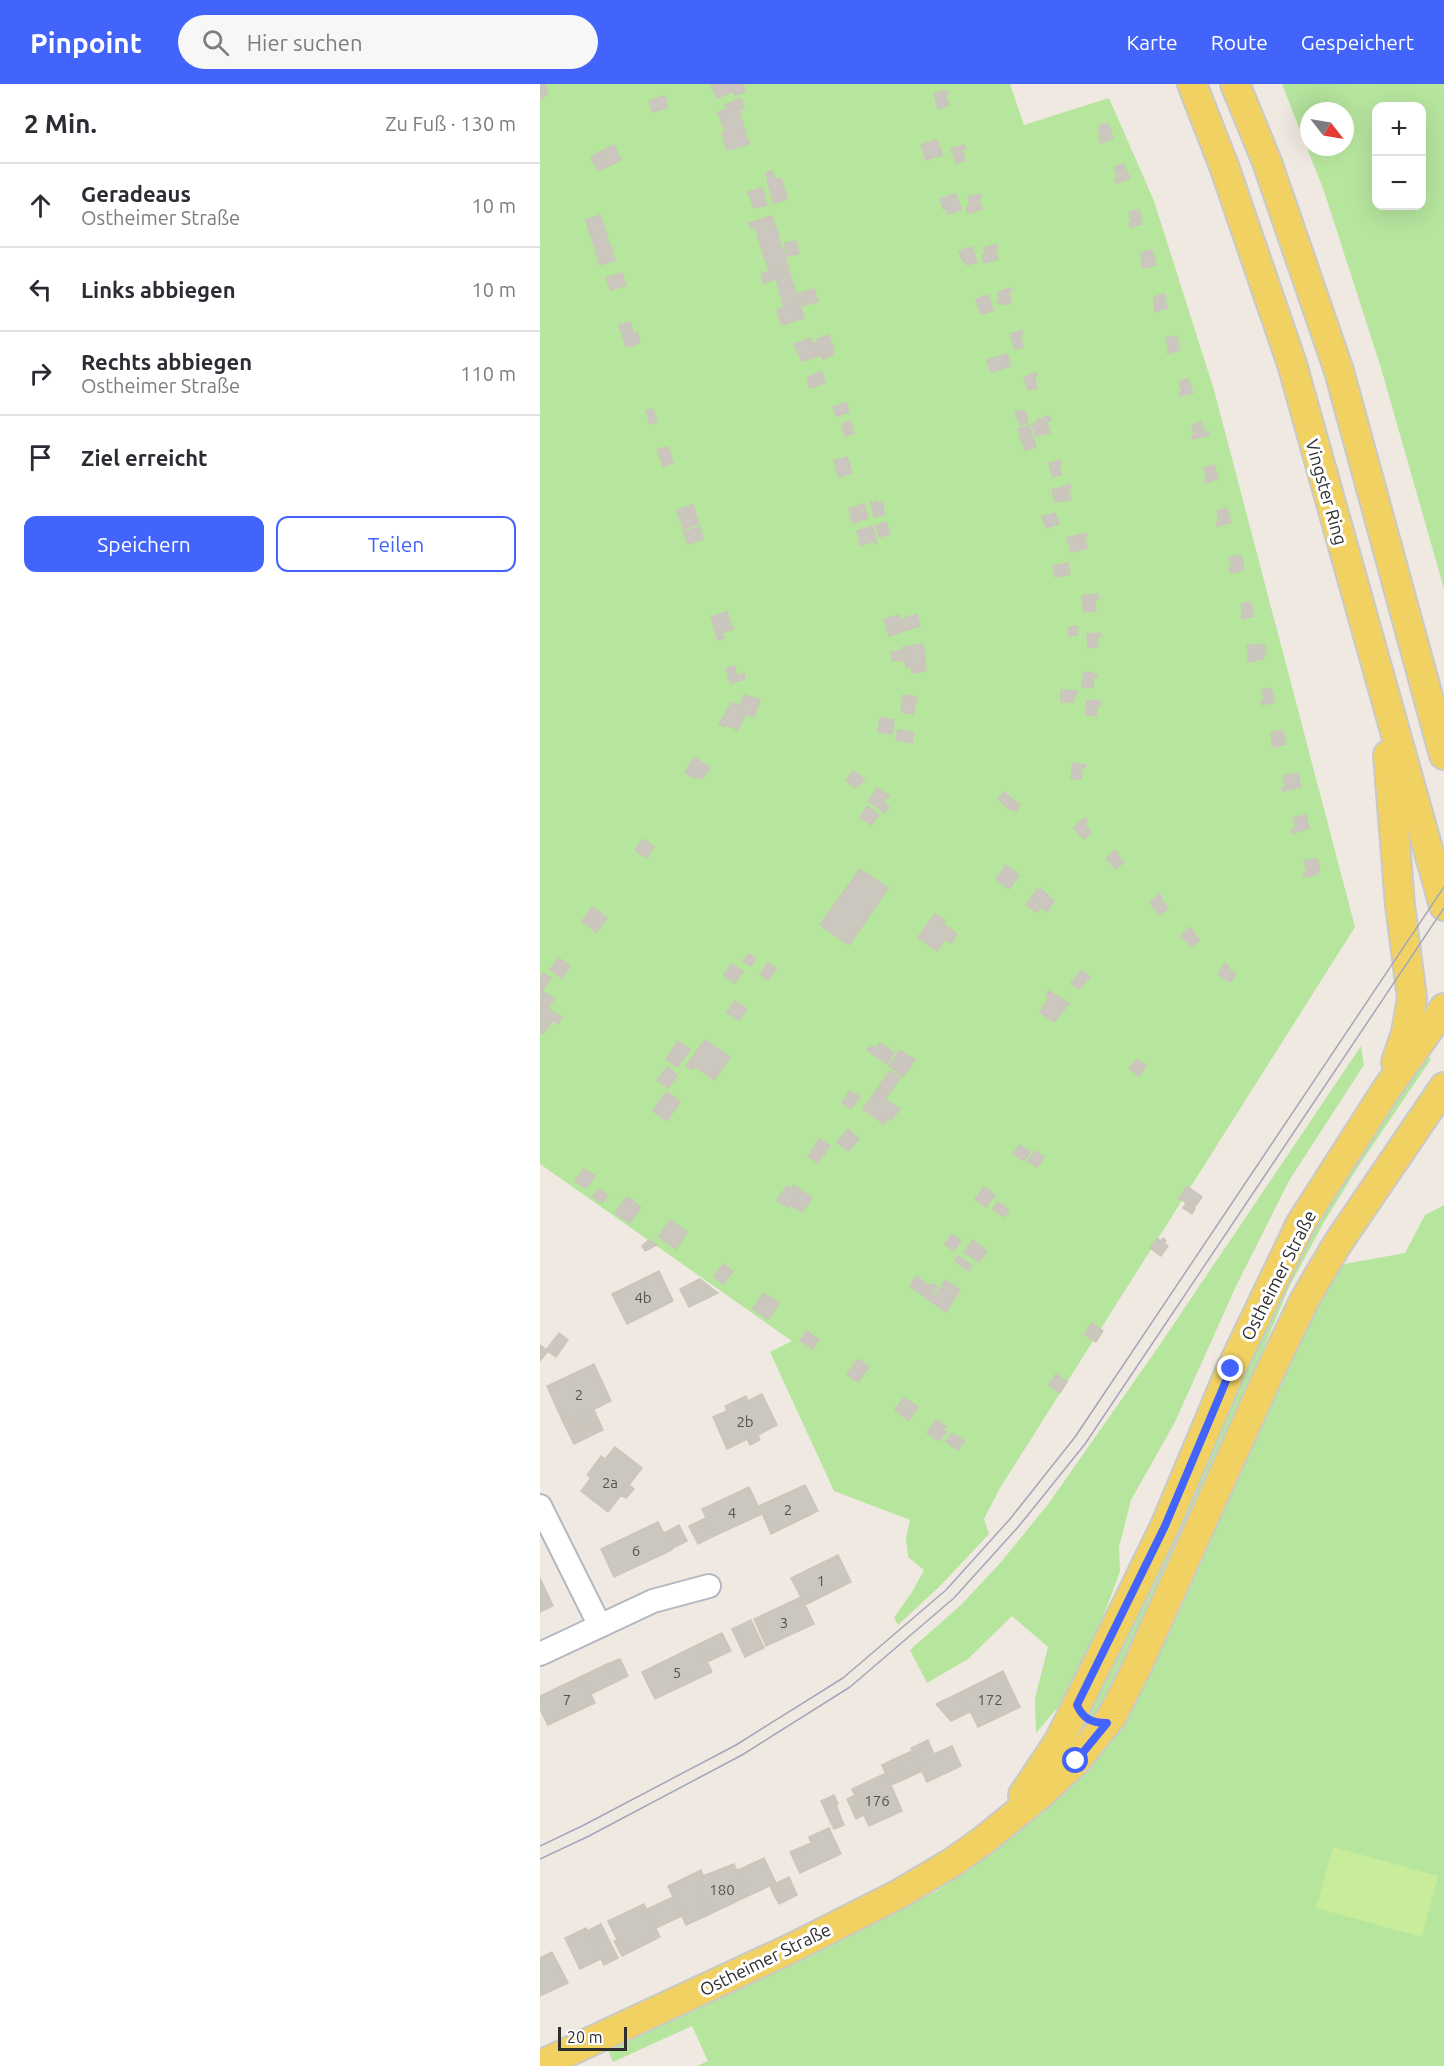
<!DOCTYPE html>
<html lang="de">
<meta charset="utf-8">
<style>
:root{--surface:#fff;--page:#f7f7f7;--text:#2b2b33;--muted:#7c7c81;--line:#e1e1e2;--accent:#4264fb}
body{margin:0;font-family:Ubuntu,sans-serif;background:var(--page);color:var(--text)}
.controls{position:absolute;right:18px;top:18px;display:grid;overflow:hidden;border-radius:12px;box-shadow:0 6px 24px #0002}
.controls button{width:54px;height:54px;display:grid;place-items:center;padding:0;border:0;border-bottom:2px solid var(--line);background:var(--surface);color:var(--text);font:30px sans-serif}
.compass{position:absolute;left:760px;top:18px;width:54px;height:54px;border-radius:50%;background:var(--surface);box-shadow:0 6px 24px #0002;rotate:121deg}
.scale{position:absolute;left:18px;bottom:15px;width:69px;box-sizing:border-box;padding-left:6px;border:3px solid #2e2e2e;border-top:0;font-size:16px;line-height:21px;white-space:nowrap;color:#2e2e2e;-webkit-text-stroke:4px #fff;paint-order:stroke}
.stop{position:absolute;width:18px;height:18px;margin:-14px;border:4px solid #4264fb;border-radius:50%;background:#fff}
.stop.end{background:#4264fb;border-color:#fff;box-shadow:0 2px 6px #0008}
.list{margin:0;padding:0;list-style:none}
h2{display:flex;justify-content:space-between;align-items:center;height:78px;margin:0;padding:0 24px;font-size:26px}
h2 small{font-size:20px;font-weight:400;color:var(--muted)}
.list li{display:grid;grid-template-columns:39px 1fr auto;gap:18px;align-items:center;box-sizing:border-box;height:84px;padding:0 24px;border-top:2px solid var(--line)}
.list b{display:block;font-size:22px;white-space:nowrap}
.list p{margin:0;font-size:20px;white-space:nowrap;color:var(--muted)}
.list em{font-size:20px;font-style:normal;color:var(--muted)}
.actions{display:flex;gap:12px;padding:18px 24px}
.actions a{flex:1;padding:14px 0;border:2px solid var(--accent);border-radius:12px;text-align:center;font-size:21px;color:var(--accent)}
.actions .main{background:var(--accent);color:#fff}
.icon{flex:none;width:33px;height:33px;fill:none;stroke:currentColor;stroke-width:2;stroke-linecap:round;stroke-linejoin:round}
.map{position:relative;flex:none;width:904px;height:1982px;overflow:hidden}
header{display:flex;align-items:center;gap:36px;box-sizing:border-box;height:84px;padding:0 30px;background:var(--accent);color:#fff}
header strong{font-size:28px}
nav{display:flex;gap:33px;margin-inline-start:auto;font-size:21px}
.search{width:420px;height:54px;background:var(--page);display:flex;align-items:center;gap:15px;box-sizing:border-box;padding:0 21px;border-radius:33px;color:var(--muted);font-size:22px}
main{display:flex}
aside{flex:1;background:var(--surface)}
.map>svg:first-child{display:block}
</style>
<header>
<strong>Pinpoint</strong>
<div class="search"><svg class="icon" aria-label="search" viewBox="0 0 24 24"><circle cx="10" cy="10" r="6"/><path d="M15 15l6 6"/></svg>Hier suchen</div>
<nav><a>Karte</a><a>Route</a><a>Gespeichert</a></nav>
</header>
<main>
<aside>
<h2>2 Min.<small>Zu Fuß · 130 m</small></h2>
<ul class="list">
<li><svg class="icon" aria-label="ahead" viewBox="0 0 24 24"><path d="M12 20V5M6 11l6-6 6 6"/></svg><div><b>Geradeaus</b><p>Ostheimer Straße</p></div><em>10 m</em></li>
<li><svg class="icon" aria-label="left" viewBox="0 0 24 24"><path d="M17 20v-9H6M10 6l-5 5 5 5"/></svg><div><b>Links abbiegen</b></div><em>10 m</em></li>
<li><svg class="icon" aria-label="right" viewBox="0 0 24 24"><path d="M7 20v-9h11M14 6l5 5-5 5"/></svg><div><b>Rechts abbiegen</b><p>Ostheimer Straße</p></div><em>110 m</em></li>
<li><svg class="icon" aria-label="arrive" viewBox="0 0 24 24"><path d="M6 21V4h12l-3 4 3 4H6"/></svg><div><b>Ziel erreicht</b></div></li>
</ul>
<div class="actions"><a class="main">Speichern</a><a>Teilen</a></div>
</aside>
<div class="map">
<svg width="904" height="1982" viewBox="0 0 904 1982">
<rect width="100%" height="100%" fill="#efe9e1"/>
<!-- green -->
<path fill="#b6e59e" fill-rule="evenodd" d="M0,0h470l14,41 85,-27 45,103 60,189 141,537 -355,561 -16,31 5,15 -48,51 -43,40 -4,-7 18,-26 12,-22 -16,-13 -2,-19 4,-18 -76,-29 -64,-139 22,-11 -252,-177z
M742,0h162v505l-63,-221 -57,-177zM882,22v100h-46v-100zM769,27h36v36h-36z
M821,962l3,19 -74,114 -53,105 -62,138 -44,78 -12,47 1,24 -12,33 -27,63 -22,39 -23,27 -1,-35 13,-51 -36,-31 -44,43 -41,24 -17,-33 52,-46 40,-43 47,-58 110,-157z
M885,971l6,4 -75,111 -32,52 -35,65 -132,318 -59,111h-8l-2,-3 54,-104 141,-333z
M904,1121v861h-747l11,-5 -16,-35 -79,36 -7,-16 81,-36 250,-119 84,-62 57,-51 57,-77 42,-84 121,-271 41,-81 66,-12 20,-38z"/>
<!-- pitch -->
<path fill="#c9ec9a" d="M793,1763l105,29 -16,61 -106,-29z"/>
<!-- building -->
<path fill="#cbc7bf" stroke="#cbc5ba" stroke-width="1.5" d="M0,0h4l4,7 -3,2 2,2 -7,4z
M174,0h29l2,8 -10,3 -2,-4 -16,7 -6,-13z
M406,6l2,4 -3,1 4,10 -11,4 -4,-15z
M125,12l3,11 -15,5 -4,-11z
M201,14l3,11 -5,2 -2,-5 -10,3 -2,-4z
M197,22l12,38 -22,6 -5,-17 3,-1 -7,-20z
M568,39l5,15 -12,5 -2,-5 2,-1 -3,-10z
M397,56l5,15 -16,5 -5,-15z
M74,61l7,15 -23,11 -7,-14z
M424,61l1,4 -3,1 3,11 -9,2 -5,-14z
M583,80l7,14 -13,5 -2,-4 3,-1 -4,-11z
M232,87l3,9 6,-2 6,21 -14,4 -7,-30z
M222,104l5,17 -13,3 -6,-16z
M416,110l5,16 -13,4 -2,-6 -3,1 -3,-10z
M440,110l1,3 -3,1 4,11 -14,4 -2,-5 4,-2 -2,-9z
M599,126l3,14 -11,3 -2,-4 3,-1 -3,-10z
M60,131l15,45 -15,5 -14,-45z
M232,132l16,51 -19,5 -14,-45 -4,2 -2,-6z
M256,157l3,13 -13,2 -1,-13z
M457,160v3l-2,1 3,11 -14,4 -2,-8 4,-1 -2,-6z
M432,163l5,15 -10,3 -1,-4 -3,1 -4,-11z
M612,166l4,15 -13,3 -2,-15z
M248,183l2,7 -27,9 -2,-9z
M82,189l4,12 -15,5 -5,-12z
M250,190l14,44 -22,7 -5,-15 7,-3 -8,-28z
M470,204l1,4 -3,1 3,10 -9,2 -1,-2 -3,1 -1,-4h3l-2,-8z
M274,205l4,12 -16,5 -4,-12z
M624,210l3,14 -12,4 -1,-15z
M448,211l5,16 -12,3 -5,-15z
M90,238l3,11 4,-1 3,11 -14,4 -7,-22z
M482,247l1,3 -3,1 3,12 -8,2 -5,-15z
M289,251l5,16 -2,1 1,3 -10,4 -2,-4 -4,1 -4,-12 5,-2 -1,-3z
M636,252l4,14 -13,3v-3l2,-1 -3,-11z
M271,254l6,19 -15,4 -8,-17z
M467,270l4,12 -20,6 -4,-12z
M281,287l4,12 -15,5 -3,-10z
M497,289v3l-3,1 3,11 -9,2 -4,-13z
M648,295l5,14 -13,3 -1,-3 3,-1 -3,-10z
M306,319l3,9 -13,4 -3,-9z
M113,325l4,13 -7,2 -4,-13z
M481,326l1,2 3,-1 3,11 -8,3 -5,-13z
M509,332l2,4 -4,2 3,11 -8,2 -5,-15z
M310,337l4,12 -9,3 -3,-12z
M661,338l3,10h4l1,3 -16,4 -1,-3 3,-1 -3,-10z
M498,339l3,11 -5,2 -4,-12z
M489,341l7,22 -11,3 -7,-21z
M128,363l5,16 -10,3 -6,-16z
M307,373l5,16 -13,4 -5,-16z
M520,376l1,4 -3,1 4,10 -9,2 -4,-14z
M674,381l4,14 -13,4 -1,-4 3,-1 -3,-10z
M530,400l1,4 -3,1 3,10 -9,3 -5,-13z
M517,405l4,11 -6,2 -3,-12z
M337,417l1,3 4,-1 3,11 -11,3 -3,-15z
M324,420l4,14 -15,5 -4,-14z
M153,421l6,19 -16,5 -6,-19z
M687,424l4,15 -14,3v-4l2,-1 -2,-10z
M515,429l4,11 -13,4 -4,-11z
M346,438l4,12 -11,3 -3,-12z
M332,442l5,17 -2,1 -2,-3 -12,4 -4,-14z
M160,443l3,12 -15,5 -4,-12z
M546,449l1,3 -3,1 3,11 -12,3 -4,-14z
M531,453l4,14 -4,1 -4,-14z
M701,471l3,15 -14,3 -1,-5h3l-3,-10z
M528,479l2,11 -15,3 -2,-11z
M558,510l1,5h-4l1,12 -12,1 -2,-16z
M710,518l4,14 -12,3 -1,-4 2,-1 -2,-10z
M187,528l6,17 -11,4 2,5 -6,2 -7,-23z
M377,530l3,12 -17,5 -3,-11z
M359,531l4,16 -14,5 -5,-17z
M537,542l1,9 -9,1v-9z
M560,549v4h-3l1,10 -10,1 -1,-14z
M383,560l3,23h-2l1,4 -13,2 -1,-6 -5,1 -3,-21z
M721,560v2h4l1,8 -3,1 1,4 -16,3 -1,-4h2l-2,-12z
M363,566l2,10 -13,1 -1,-9z
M194,582l3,10 7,-2 1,5 -14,4 -5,-15z
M544,588l13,2v3h-3l-1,11 -11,-1z
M731,604l4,14 -13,3 -1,-4 3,-1 -2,-10z
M521,606l16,1v5h-4v6h-12z
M204,611l16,5 -6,17 -8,-3 -9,16 -11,-6 -2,3 -5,-3 13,-21 8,3z
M363,611l14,2 -4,17 -11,-2 -1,-3z
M547,616l13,1v4l-3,-1 -1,12 -10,-1z
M340,634l14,2 -2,14 -14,-2z
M358,646l16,2 -2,11 -16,-3z
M742,646l4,14 -13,3 -2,-14z
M154,673l16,11 -8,11 -4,-3 -3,3 -10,-7z
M533,679l13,2 -1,3h-3l-1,11 -10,-1z
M313,687l12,8 -10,9 -9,-7z
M752,690v1l6,-1 3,13 -18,4 -1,-3 4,-1 -3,-11z
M337,704l12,8 -6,7 6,4 -4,6 -17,-12z
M464,708l16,13 -4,6 -8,-3 -10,-9z
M328,722l11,9 -8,10 -11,-8z
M766,731l3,13 -16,5 -1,-4 4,-1 -3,-10z
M544,734l3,3 -3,3 7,8 -7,7 -10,-11z
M103,755l11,8 -8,11 -11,-8z
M575,766l3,3 -2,1 8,8 -8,7 -10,-10z
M774,775h3l3,12 -3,1 1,2 -14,3v-4h3l-3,-12z
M466,781l13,10 -10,14 -13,-10z
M320,785l28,19 -39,57 -29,-20z
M497,805l3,2 1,-2 13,12 -7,11 -6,-5 -4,5 -11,-7z
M619,810l3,4 -2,1 8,9 -7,7 -11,-12z
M52,823l15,11 -10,14 -15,-11z
M395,830l10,7 -2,3 14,10 -6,9 -6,-4 -8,12 -19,-14z
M650,843l9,13 -7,7 -11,-11z
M208,870l8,5 -5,7 -8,-5z
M19,874l11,8 -8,12 -12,-8z
M228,879l8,6 -8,11 -8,-6z
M685,879l4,3 -2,2 9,6 -6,8 -12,-8z
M192,880l11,8 -8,11 -11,-8z
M542,886l8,7 -11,12 -8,-6z
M3,889l8,5 -9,13 12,8 -6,9 -8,-5v-25z
M509,907l20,13 -15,18 -14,-10 9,-14 -3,-2z
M195,917l12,8 -8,11 -12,-8z
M0,919l22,15 -4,6 -5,-4 -10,14 -3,-2z
M165,956l25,17 -16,23 -19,-14 -3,4 -6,-4z
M138,957l12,9 -13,17 -11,-8z
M340,959l14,10 -7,11 -20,-14 4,-4 4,3z
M360,966l15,10 -12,17 -14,-11z
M597,975l9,7 -7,10 -10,-7z
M127,983l10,8 -9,13 -11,-8z
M350,987l10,7 -15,21 15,10 -9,11 -3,-2 -4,6 -21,-15z
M310,1007l10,6 -9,12 -9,-7z
M126,1008l14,10 -13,19 -14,-10z
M308,1045l11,10 -11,12 -11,-9z
M280,1055l10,7 -12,17 -10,-7z
M480,1061l10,7 -6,9 -11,-7z
M495,1067l9,6 -7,10 -9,-6z
M44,1085l11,7 -9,12 -11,-7z
M254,1101l7,6 -12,17 -12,-8 10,-14 4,3z
M647,1102l15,11 -8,11 -15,-10z
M444,1103l11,8 -9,12 -11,-8z
M59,1105l9,6 -6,8 -9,-6z
M261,1107l11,7 -10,14 -11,-7z
M87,1113l14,10 -11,16 -15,-10z
M458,1118l11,8 -5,7 -11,-8z
M646,1119l9,6 -3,5 -9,-6z
M130,1136l17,12 -11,17 -17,-12z
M412,1150l9,7 -7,10 -9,-7z
M617,1154l4,3 2,-3 3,3 -2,2 4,3 -7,10 -11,-8z
M109,1156l8,5 -12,6 -3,-5z
M433,1156l14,11 -8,11 -15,-10z
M418,1172l14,10 -3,5 -14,-10z
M183,1180l10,7 -10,13 -9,-7z
M119,1187l14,30 -46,23 -15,-30z
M376,1192l14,10 -6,10 -14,-10z
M160,1195l18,14 -29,14 -9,-18z
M406,1196l14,10 -14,22 -17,-12 3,-5 2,2z
M392,1200l5,3 -8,13 -5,-4z
M224,1209l15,10 -11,16 -15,-10z
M552,1239l11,8 -7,11 -12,-8z
M267,1247l12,9 -7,9 -12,-9z
M19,1249l9,7 -12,17 -10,-7z
M0,1261l8,6 -8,10z
M318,1275l11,8 -11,15 -11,-8z
M54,1280l17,37 -47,23 -17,-38z
M516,1290l11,8 -7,11 -11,-8z
M222,1310l15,31 -19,10 2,5 -10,5 -3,-6 -20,10 -14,-32 14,-6 -2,-5 21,-10 2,5z
M364,1314l14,9 -9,13 -14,-10z
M54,1326l5,11 -30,13 -5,-10z
M396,1336l10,7 -3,3 3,2 -7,9 -12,-8z
M59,1337l4,9 -29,14 -5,-10z
M412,1349l12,8 -6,9 -12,-8z
M75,1363l27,21 -13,17 5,4 -8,9 -5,-3 -13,17 -27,-21 10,-13 -4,-3 14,-19 4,3z
M265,1401l13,26 -47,23 -12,-28z
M209,1403l13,27 -48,22 -12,-27z
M166,1434l8,18 -16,8 -9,-18z
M118,1438l14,28 -58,27 -13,-28z
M139,1441l8,16 -16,8 -7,-16z
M298,1471l13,27 -46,23 -14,-27z
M0,1494l13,28 -13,6z
M261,1513l13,27 -48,22 -12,-27z
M211,1536l13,28 -19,9 -13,-28z
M182,1549l9,18 -24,11 -8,-18z
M159,1560l13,28 -57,27 -13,-27z
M80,1575l8,17 -12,6 -9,-18z
M67,1580l9,18 -25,12 -9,-18z
M463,1587l17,36 -42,20 -17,-35z
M42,1592l13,27 -47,22 -8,-16v-13z
M421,1608l9,20 -19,9 -15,-17z
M388,1656l6,14 18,-8 9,20 -34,16 -16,-34z
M372,1667l10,20 -17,8 -13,-19z
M352,1676l13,19 -14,6 -9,-20z
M346,1689l16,38 -33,15 -17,-37z
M294,1711l4,9 -13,6 -4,-9z
M315,1711l9,20 -8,4 -9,-20z
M296,1721l8,20 -10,4 -9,-19z
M289,1744l12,26 -41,19 -10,-21 21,-9 -2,-6z
M224,1774l12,25 -28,13 -12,-25z
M194,1780l14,32 -40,19 -7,-16 3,-2 -7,-15 7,-4 -1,-2z
M161,1786l3,8 -7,4 7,15 -3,2 7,16 -22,10 -18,-39z
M249,1793l4,9 -19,9 -4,-9z
M253,1802l4,9 -18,9 -5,-9z
M133,1813l9,19 -26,12 -9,-19z
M104,1820l16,33 -38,19 -8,-15 3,-1 -9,-19z
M61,1840l17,34 -14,7 -17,-34z
M46,1844l15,31 -21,10 -15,-31z
M12,1868l16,31 -28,13v-38z"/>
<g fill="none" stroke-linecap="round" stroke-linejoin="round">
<!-- minor casing -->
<g stroke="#b4b7c1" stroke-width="26">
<path id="minor" d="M0,1422l60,120
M0,1570l113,-53 56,-15"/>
</g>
<!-- major casing -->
<g stroke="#c9c9c9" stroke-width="32">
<path id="major" d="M652,0l32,82 68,198 152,542
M695,0l32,78 72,209 105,384
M848,671l12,150 12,93 -6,35 -10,29
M483,1711l36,-54 70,-141 36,-74 66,-157 70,-146 85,-133 58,-82
M0,1981l254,-118 105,-53 54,-32 31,-22 58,-47 34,-32 36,-45 24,-47 131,-291 38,-79 33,-56 106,-156"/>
</g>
<!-- minor -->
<use href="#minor" stroke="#fff" stroke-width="22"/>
<!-- major -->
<use href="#major" stroke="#f2d163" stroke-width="28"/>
<!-- tram -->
<path stroke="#a3a6b8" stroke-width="1.5" d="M0,1762l44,-21 152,-80 107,-67 103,-88 64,-71 65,-82 369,-550
M0,1775l49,-23 153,-81 108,-68 104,-89 65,-72 66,-82 359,-536"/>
</g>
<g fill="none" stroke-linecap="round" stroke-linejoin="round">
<!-- route -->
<path stroke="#4264fb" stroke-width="8" d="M536,1677l31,-38c-15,0 -24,-4 -30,-18l88,-179 66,-157"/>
</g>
<g text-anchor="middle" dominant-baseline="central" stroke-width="6" stroke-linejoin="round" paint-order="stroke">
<!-- number labels -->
<g font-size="15" fill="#555452">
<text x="103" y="1213">4b</text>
<text x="39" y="1310">2</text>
<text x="205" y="1337">2b</text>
<text x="70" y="1398">2a</text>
<text x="248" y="1425">2</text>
<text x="192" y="1428">4</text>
<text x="96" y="1466">6</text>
<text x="281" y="1496">1</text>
<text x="244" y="1538">3</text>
<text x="137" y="1588">5</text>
<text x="27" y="1615">7</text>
<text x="450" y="1615">172</text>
<text x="337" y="1716">176</text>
<text x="182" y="1805">180</text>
</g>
<!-- street labels -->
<g font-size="18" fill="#2e2e2e" stroke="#fff">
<text transform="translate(787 408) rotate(74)">Vingster Ring</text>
<text transform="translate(738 1191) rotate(-63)">Ostheimer Straße</text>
<text transform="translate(225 1875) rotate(-26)">Ostheimer Straße</text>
</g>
</g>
</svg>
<div class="controls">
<button>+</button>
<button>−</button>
</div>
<svg class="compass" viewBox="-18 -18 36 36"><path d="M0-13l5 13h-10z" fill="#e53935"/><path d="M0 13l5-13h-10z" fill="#7c7c81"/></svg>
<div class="scale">20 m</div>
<div class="stop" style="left:536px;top:1677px"></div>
<div class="stop end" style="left:691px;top:1285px"></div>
</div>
</main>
